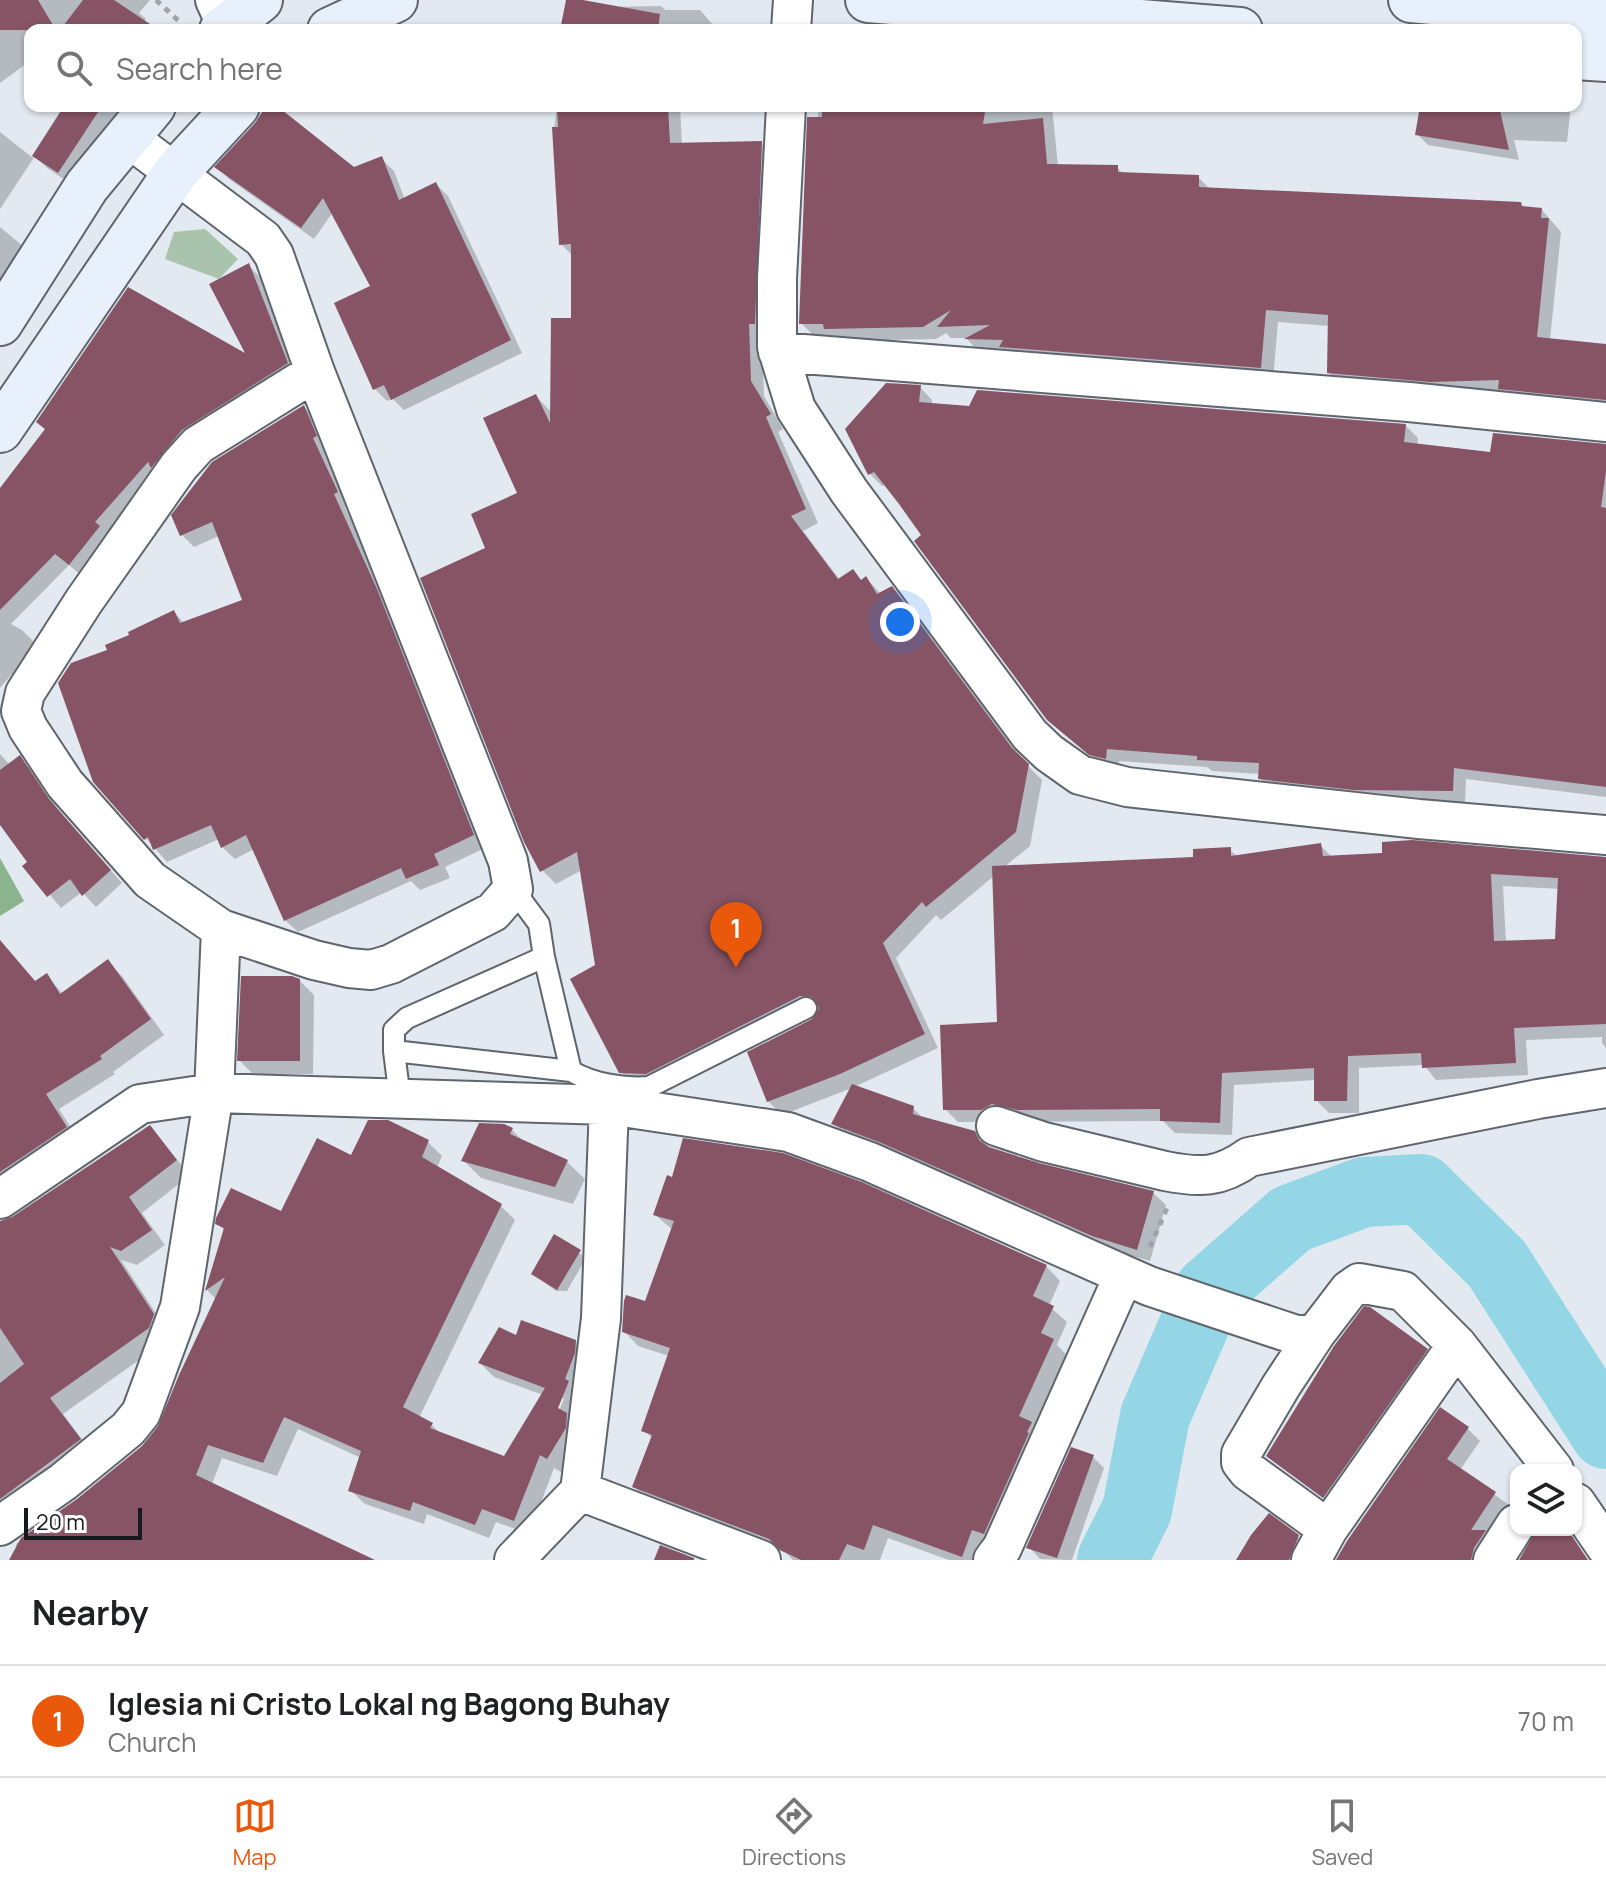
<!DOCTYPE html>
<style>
:root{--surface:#fff;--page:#f6f6f6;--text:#202124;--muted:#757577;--line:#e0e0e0;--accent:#ea580c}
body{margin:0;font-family:Manrope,sans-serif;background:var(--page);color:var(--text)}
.controls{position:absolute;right:24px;bottom:24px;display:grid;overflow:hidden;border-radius:16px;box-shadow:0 2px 6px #0004}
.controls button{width:72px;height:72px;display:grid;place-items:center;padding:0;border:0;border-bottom:2px solid var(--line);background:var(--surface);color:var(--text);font:40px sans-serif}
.scale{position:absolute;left:24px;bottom:20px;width:118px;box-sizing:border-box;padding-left:8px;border:4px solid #171a1c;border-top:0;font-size:22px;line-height:28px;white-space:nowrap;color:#171a1c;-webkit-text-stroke:6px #fff;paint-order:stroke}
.you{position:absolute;left:900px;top:622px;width:28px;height:28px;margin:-20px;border:6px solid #fff;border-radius:50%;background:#1a73e8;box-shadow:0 0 0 12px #1a73e833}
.badge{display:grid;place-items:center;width:52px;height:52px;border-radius:50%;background:var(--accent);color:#fff;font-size:26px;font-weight:700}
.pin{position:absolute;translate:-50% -66px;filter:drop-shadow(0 2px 4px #0008)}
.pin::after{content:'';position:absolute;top:42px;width:28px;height:24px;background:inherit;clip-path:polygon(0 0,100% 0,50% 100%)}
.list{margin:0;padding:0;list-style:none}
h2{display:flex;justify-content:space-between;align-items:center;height:104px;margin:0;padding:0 32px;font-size:34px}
h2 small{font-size:26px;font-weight:400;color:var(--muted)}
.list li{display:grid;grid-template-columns:52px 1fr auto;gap:24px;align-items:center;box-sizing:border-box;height:112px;padding:0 32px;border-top:2px solid var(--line)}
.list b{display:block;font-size:30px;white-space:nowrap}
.list p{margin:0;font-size:26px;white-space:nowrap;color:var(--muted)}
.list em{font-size:26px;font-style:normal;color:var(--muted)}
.icon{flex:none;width:44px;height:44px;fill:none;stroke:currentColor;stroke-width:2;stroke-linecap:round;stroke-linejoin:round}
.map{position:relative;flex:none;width:1606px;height:1560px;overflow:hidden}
.search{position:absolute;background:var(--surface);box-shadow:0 2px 6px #0004;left:24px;right:24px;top:24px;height:88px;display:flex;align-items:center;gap:20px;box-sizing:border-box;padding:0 28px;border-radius:16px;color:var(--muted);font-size:30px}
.sheet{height:216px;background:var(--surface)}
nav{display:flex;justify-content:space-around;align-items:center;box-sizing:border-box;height:112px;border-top:2px solid var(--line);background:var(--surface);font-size:22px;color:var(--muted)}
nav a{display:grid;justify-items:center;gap:4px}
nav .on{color:var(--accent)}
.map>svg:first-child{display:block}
</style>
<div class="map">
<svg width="1606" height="1560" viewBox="0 0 1606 1560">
<rect width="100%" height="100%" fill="#e2e9f0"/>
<!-- green -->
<path fill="#aac3ac" d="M205,229l33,30 -19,20 -54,-20 9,-27z"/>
<!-- forest -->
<path fill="#8ab38e" d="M0,858l24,43 -24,15z"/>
<!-- shadow -->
<path fill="#0003" fill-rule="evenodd" d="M0,0h150l-11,13 7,6 -2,3 12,8h-126v31l-30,22z
M568,0l42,7 51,-1 4,4h35l14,16 20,1 2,3h-174z
M66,106h80l-10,10 -14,-9 -51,77 -24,-16 -12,-12 -35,53v-77l33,26z
M269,106h5l80,64 28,-11 12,12 11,29 31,-16 12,12 74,157 -118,57 -11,-11 -6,2 -12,-12 -38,-85 36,-17 -40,-75 -19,27 -85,-60 -12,-12 40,-43z
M557,106h123l2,39 79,-2 14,14 -13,180 2,59 19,33 -5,3 40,91 -15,8 37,49 12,-9 10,10 4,-3 15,16 11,-6 13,14 120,161 17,17 -12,66 -27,22 192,-9 35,-9 8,7 82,-12 12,12 274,2v189l-4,-5v-6l-76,3 2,35 -92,5 -12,-15 -65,3v45h-30l-13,-13v-20l-82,5 -2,50 -57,-2 -12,-12 -205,1 -13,-13 54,-85 -5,-148 -53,44 -5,-5 -40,43 42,90 -84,39 59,21 11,11 50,13 14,17 50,16 115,28 13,12 -16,56 -44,-13 -260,-112 -12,-12 18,-36 -70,27 -14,-14 53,-91 -6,-1 -180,77 -14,-14 -24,-105 -15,-97 -26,14 -14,-14 -54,-321 31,-55 17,-98 16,17 21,-93v-64l-12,-12 -7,-116zM1503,886l57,3 -3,51 -51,2z
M819,106h233l6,60 59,1 6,7 75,3 12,12 310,15 5,4 17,2 19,22 -11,108 56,6v64l-93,-9 -9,-9 -60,2 -103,-9 -12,-12 1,-47 -52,-4 -5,58 -295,-29 -12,-13h-15l-5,-5 -10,6 -98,2 -5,-5h-19l-13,-13z
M1422,106h149l-4,36 -53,-2 5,20 -91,-15 -11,-11z
M0,227l29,24 -29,39z
M249,266l12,12 39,98 -140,99 -54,60 5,5 -29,36 -13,-11 -58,59 11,6 12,12 -18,34 -4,-2 -12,14v-196l250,-134z
M920,387l12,13v5l474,21 12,12 -1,8 75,8 114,-8v351l-140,-18 -1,24 -97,-1 -95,-11 -13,-13 1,-4 -49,-3 -5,-4 -88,-6 -1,9 -14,-3 -56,-48 -124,-183 -38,-52 -4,2 -12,-12z
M304,407l12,12 12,30 -4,2 25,54 -4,2 44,96 96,245 -40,19 5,11 -30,12 -9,-9 -113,51 -13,-12 -31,-71 -19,10 -13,-12 -3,-8 -52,23 -72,-81 15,-130 64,-39 11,12 59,-22 -25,-66 -25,11 -12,-12z
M0,754l10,11 9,-7 13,12 29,44 61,69 -26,24 -14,-15 -21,16 -36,-42 5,-3 -30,-41z
M0,942l36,40 11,-6 16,18 45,-32 14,14 42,59 -51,37 2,2 -56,35 21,33 -80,56z
M299,980l15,15 -1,79h-60l-14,-14z
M512,1130l12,12 42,19 19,18 -12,25 -92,-26 -18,-18z
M162,1142l28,33 -48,38 23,32 -28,20 -16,-5 46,70 -4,13 -100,71 31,41 -94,63v-295z
M428,1142l14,14 -5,12 64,38 14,14 -96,198 12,6 10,10 64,24 38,-63 -49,-18 -14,-14 37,-25 58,3 15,15 -11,86 -18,30 -7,-4 -25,66 -33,-12 -7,16 -62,-24 -3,10 -59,-20 -15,-14 11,-32 -63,-29 -21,47 -55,-18 -10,26 158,76h-352l-2,-16 62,-43 65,-53 17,-20 57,-128 -10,-10 18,-59 -7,-7 64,-10 70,-56zM562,1398l2,1 -8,19 1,-11z
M655,1215l391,51 14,15 -11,25 18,16 -10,23 10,10 -32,73 10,10 -65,122h-31l-61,-22 -8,22h-87l-7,-7 -137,-52 -15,-14 19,-48 -9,-9 25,-74 -31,-10 -14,-15 22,-28 27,-73z
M555,1237l31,21 -19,33h-11l-23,-17z
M1426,1350l7,7 -103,146 -55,-41z
M1467,1428l13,13 -20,29 56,40 -28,50h-150z
M1092,1456l12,12 -32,92 -32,-1 -11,-12z
M1298,1537l13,13 -4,10h-69z"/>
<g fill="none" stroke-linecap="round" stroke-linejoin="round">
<!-- river -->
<path stroke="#94d6e5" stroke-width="70" d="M1112,1560l25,-50 18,-94 54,-125 82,-72 73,-27 57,-3 76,75 109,170"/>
</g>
<!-- building -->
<path fill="#865464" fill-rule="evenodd" d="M0,0h38l18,30h-56z
M83,0h31l45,30h-99z
M566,0h17l77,14 -2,16h-98z
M64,106h38l-44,67 -26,-17z
M266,106h11l77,61 28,-11 17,44 37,-18 75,158 -120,60 -7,-15 -11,5 -39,-87 36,-17 -47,-88 -22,30 -87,-61 41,-44z
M557,106h111l2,37 92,-2 -7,183h-6l2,57 20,33 -5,3 40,92 -15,7 47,63 15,-10 8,11 5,-4 11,18 15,-8 120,162 17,16 -13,68 -90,75 -4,-5 -39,41 42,91 -85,40 -73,28 -20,-50 65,-33 7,-11 -7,-11 -12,-1 -154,78 -27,-1 -49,-94 25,-14 -18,-113 -37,20 -16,-30 -104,-264 65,-30 -14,-34 46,-21 -34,-75 53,-24 14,29 1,-105h20v-74l-12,1 -7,-118h6z
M878,106h108l-3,18 60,-6 4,46 71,1v7l81,3v12l322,15 1,4 20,2 -1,10h8l-12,119 69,7v56l-108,-11 1,-9 -69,2 -103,-9 1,-58 -62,-5 -5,58 -262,-21 4,-7 -39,-1 26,-14 -53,2 14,-17 -28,17 -99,2 -1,-5h-24l8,-207h15v-9l55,4z
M1420,106h79l10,44 -94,-15z
M249,263l39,100 -106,67 -31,38 -3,-6 -53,60 5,4 -31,39 -14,-11 -55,56v-122l45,-59 -9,-7 92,-135 117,66 -36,-69z
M886,383l35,2 -2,17 50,4 8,-16 429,34 -2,18 86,10 3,-19 113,11v27l-5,36 5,1v279l-152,-19 -1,23 -99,-1 -96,-11 1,-16 -62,-3v-4l-90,-7 -1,10 -17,-4 -42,-35 -133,-179 7,-6 -22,-31 -25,-32 -6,3 -23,-46z
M304,405l13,31 -4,2 25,54 -4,2 43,95 97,246 -40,19 5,11 -33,14 -5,-11 -117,53 -38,-86 -25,13 -10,-23 -58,25 -5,-13 -4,3 -51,-58 -35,-99 13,-20 36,-13 -2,-5 24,-10 -1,-3 46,-22 6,13 62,-23 -30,-78 -32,14 -9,-21 41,-53z
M20,755l29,44 62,71 -29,26 -12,-17 -23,18 -25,-31 5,-4 -27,-37v-55z
M1413,840l193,17v167l-92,4 2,35 -94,5 -1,-15 -73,3 -1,45h-33v-33l-92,5 -2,50 -60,-2v-12l-143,1 -25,-6 -11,6h-38l-3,-85 57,-3 -5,-156 201,-9v-8l38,-2v9l90,-13 2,13 59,-3v-11zM1491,874l67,4 -3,61 -61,2z
M0,940l35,41 12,-8 13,21 48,-35 43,60 -51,37 2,3 -56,35 21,33 -67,45z
M241,976h51l8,3v82h-63z
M852,1084l62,22 -1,8 62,17 4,9 10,7 50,16 115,28 -17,59 -45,-14 -213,-94 -48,-18z
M368,1120h20l41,20 -7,17 80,47 -99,203 30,16 -3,5 74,28 41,-68 -67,-25 21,-36 17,8 5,-15 55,20 -1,13 -10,26 4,2 -11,27 9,5 -1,15 -19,31 -7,-4 -26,66 -32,-12 -7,16 -62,-23 -3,9 -62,-20 13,-40 -77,-34 -21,46 -55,-18 -12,30 179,85h-366l12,-22 56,-39 65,-53 16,-20 21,-51 46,-98 -20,14 19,-63 -9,-4 1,-6 15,-30 50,23 36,-73 34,17z
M479,1123l25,1 9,4 -3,6 58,26 -13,27 -94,-26z
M150,1125l27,35 -48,37 23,33 -31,21 -11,-4 44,67 -5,14 -99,70 31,41 -81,60v-116l24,-19 -24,-36v-107l12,-4z
M683,1138l100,15 79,29 185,83 -14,31 21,10 -13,27 13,6 -35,77 13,6 -5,10 2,1 -45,101 -12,-4 -10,27 -89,-32 -9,25 -17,-6 -8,16h-38l-21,-10 -11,-11 -137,-52 20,-52 -11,-4 29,-83 -48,-16 2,-31 2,-6 19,6 29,-80 -21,-6 14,-40 5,2z
M554,1234l27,16 -24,40 -26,-16z
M1364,1306l6,1 58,42 -105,149 -57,-42 68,-110z
M1440,1407l29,20 -22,32 49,33 -25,38h15l-12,18 -3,12h-135l11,-19z
M1071,1447l23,8 -37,103 -31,-10z
M1269,1513l30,22 -10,25h-53l15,-25z
M1536,1530h27l9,6 16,24h-69z
M660,1545l34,13v2h-40z"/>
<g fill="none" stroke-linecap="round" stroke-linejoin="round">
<!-- lane casing -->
<g stroke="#5f656b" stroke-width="24">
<path id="lane" d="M513,889l26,35 5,33 -137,61 -13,12v21l177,20
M544,957l27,114c22,13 53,18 78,16l157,-79
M394,1051l4,32 6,15"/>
</g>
<!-- street casing -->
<g stroke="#5f656b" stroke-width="42">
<path id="street" d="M215,0l14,30
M791,30l2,-30
M786,106l-9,172v69l19,62 53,82 181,244 19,18 31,22 47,12 292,32 187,16
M126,136l137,103 11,16 41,117 193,489 5,28 -20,23 -102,52 -20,6 -22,-2 -35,-8 -93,-31 -71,-49 -85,-96 -37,-56 -7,-17 4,-18 59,-92 95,-135 19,-21 117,-73
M778,352l631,50 197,20
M996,1126l48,16 121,29c35,7 55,7 84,-14l289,-58 68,-11
M0,1199l140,-95 74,-11 395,12 179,27 82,30 279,124 150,50 17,-3 33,-43 10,-7 44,8 54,54 97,125
M1316,1333l-35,53 -40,68v8l7,9 80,58
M580,1491l181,69
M1576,1503l30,44
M0,1526l63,-44 65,-53 13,-16 39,-106 34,-214 7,-164
M514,1560l66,-69 21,-173 8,-213
M993,1560l9,-12 122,-273
M1311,1560l17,-31 129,-184
M1493,1560l23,-36"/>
</g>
<!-- secondary casing -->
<g stroke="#5f656b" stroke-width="48">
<path id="secondary" d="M868,0l372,30
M1411,0l195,18
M222,30l38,-30
M330,30l65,-30
M1576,57l30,2
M0,323l87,-137 66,-80
M0,430l176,-258 61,-66"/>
</g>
<!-- path -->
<path stroke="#9fa5aa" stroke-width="5" stroke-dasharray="6 6" stroke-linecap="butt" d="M156,0l26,24
M1150,1247l17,-39"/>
<!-- lane -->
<use href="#lane" stroke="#fff" stroke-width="20"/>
<!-- street -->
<use href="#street" stroke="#fff" stroke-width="38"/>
<!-- secondary -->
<use href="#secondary" stroke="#e8f0fc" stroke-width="44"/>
</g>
</svg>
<div class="controls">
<button><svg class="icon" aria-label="layers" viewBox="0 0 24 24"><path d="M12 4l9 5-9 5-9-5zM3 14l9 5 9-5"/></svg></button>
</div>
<div class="scale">20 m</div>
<div class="you"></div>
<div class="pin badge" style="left:736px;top:968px">1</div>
<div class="search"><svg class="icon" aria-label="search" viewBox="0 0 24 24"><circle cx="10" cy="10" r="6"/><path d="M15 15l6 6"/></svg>Search here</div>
</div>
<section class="sheet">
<h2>Nearby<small></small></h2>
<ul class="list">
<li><span class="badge">1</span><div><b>Iglesia ni Cristo Lokal ng Bagong Buhay</b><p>Church</p></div><em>70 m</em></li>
</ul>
</section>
<nav>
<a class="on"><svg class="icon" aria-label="map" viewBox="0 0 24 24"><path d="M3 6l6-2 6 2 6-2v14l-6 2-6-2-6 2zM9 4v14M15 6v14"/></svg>Map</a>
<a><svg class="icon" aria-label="directions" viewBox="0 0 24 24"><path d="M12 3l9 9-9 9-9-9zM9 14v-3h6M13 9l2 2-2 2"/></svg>Directions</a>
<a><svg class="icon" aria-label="saved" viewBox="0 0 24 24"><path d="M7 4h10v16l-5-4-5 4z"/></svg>Saved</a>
</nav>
